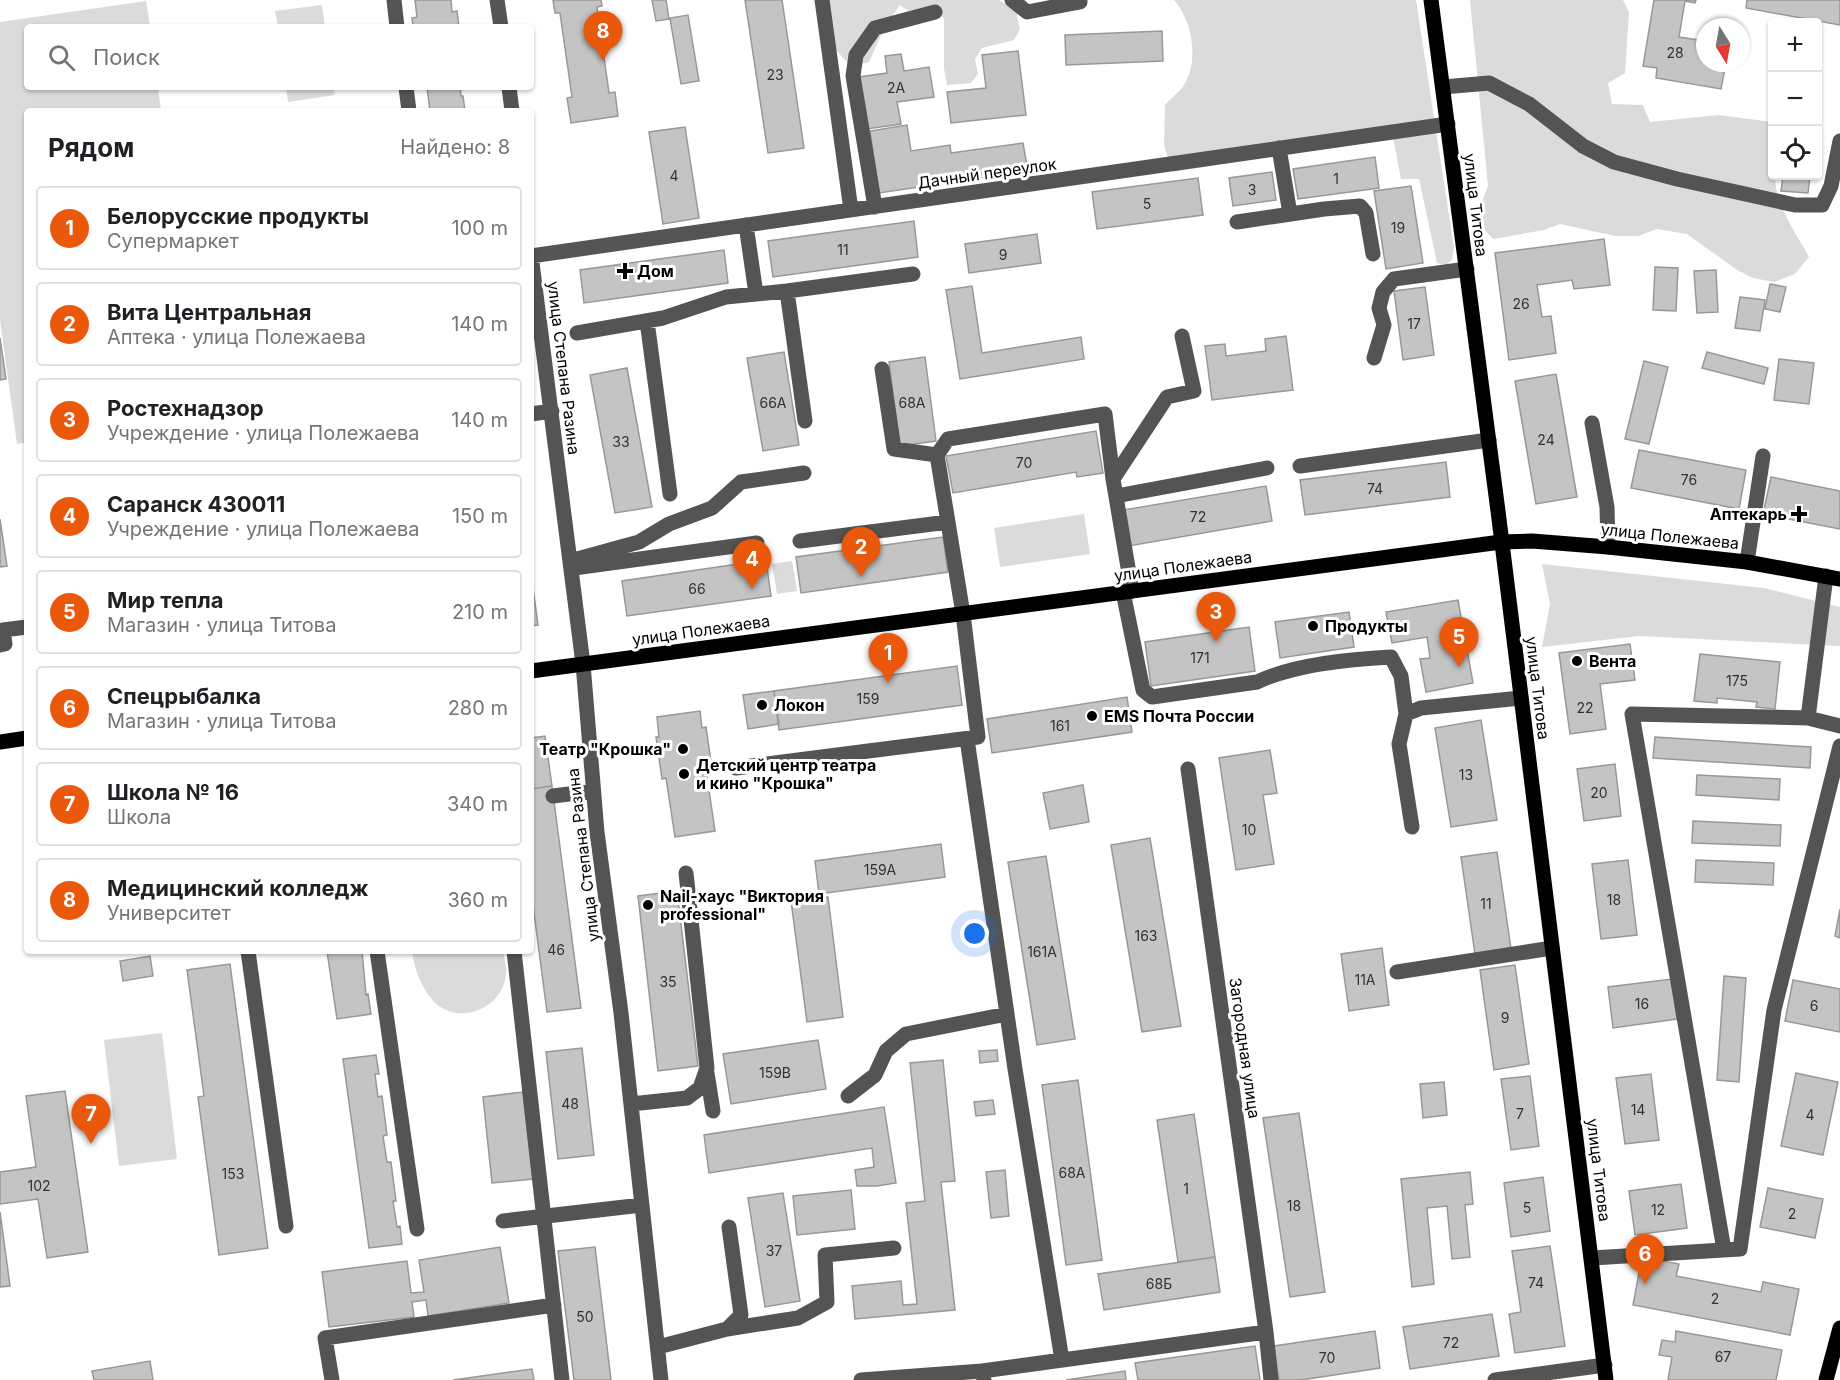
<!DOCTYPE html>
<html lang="ru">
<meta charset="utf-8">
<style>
:root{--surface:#fff;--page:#f2f2f2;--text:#202124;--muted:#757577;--line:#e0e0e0;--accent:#ea580c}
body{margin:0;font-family:Inter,sans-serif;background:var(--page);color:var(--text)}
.controls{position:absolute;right:18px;top:18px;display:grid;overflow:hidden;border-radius:6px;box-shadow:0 2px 4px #0004}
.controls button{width:54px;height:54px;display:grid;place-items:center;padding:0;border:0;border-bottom:2px solid var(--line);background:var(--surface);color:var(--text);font:30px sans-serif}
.compass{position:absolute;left:1696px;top:18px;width:54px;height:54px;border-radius:50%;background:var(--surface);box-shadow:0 2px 4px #0004;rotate:169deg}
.you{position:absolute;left:975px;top:934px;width:21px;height:21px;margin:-15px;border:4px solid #fff;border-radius:50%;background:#1a73e8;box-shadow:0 0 0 9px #1a73e833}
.badge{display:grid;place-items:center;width:39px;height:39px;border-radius:50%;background:var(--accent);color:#fff;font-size:20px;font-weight:700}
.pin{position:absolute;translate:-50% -50px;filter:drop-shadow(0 2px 3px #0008)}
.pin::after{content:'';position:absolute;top:32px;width:21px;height:18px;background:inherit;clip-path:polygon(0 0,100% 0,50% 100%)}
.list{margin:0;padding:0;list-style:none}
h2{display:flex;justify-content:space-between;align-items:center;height:78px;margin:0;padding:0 24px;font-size:26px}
h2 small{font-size:20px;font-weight:400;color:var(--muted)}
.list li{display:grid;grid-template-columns:39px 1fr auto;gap:18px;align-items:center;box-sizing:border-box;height:84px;margin:0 12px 12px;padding:0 12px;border:2px solid var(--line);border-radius:6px}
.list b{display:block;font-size:22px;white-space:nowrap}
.list p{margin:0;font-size:20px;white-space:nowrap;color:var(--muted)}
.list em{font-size:20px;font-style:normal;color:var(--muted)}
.icon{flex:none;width:33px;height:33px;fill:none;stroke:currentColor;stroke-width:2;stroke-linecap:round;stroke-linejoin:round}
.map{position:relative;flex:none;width:1840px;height:1380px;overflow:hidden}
.search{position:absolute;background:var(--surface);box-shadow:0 2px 4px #0004;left:24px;top:24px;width:510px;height:66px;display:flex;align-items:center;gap:15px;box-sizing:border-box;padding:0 21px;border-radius:6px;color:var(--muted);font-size:22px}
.panel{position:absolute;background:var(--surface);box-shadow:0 2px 4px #0004;left:24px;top:108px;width:510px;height:846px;border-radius:6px}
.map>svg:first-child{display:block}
</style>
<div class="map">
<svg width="1840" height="1380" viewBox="0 0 1840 1380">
<rect width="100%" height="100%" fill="#fff"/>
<!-- green -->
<path fill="#dbdbdb" d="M819,0h180l17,11 4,18 -6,11 -32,8 -7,11 3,15 -7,9 -24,2 -3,-17v-50l-15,-10 -21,3 -8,-6 -15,21 -16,36 -15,4 -10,-7 -23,-26z
M1174,0h242l38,248 -2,12 -6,5 -9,-2 -18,-84h-18l-8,-42 -221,35 -8,-27 1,-40c5,-6 12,-11 17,-17 18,-24 11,-67 -8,-88z
M1470,0h153l6,12 -4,61 -17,10 4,21 31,1 7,17 69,-7 53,7v54h3c0,29 20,55 34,81l-14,17 -21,8 -21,-4 -16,-8 -50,-36 -30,-5 -19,7h-23l-55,-12 -16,6 -50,9c-20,-14 -14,-33 -6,-53z
M146,1l4,26h-123v60h131l3,24h-134v331l-10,2 -17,-124v-298z
M322,5l3,22h-47l-3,-16z
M286,87h47l2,8 -47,7z
M1084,514l6,40 -90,13 -6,-39z
M792,561l5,30 -20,3 -5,-30z
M1542,564l222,24 76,19v39l-201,-10 -97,11 8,-43z
M412,951h91c1,7 4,16 3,24 -3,29 -37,48 -64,33 -17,-10 -28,-38 -30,-57z
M162,1033l15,126 -58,7 -15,-126z"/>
<!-- building -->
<path fill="#c4c4c4" stroke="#989898" stroke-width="1.5" d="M415,0h36l1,12 5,-1 2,16h-46l-1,-9 5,-1z
M553,0h48l1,6 -5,1 12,86 6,-1 3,24 -47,7 -4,-25 5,-1 -12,-84h-5z
M652,0h14l3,19 -13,2z
M745,0h37l22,148 -36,5z
M1654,0h42l-1,3 -10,-2 -6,36 26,4v22h21l-5,26 -65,-11 1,-10 -14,-2z
M1747,0h93v25l-94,-17z
M688,15l11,66 -18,3 -11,-66z
M1162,31l1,30 -97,4 -1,-30z
M1018,51l8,64 -75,8 -4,-31 39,-4 -4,-33z
M901,54l3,17 25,-4 5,30 -37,5 4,22 -34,5 -8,-52 28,-4 -2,-17z
M427,87h33l1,9h2l2,15h-35z
M907,125l4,26 39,-6 1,8 72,-10 5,28 -149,22 -9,-62z
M685,127l14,91 -36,6 -14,-92z
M1375,157l4,31 -81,11 -5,-30z
M1272,172l4,28 -43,6 -4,-28z
M1783,176h27l-2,17 -27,-2z
M1198,178l5,37 -106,14 -5,-37z
M1411,186l12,77 -37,6 -12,-78z
M914,221l4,36 -145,20 -5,-36z
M1037,234l4,29 -72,10 -4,-29z
M1604,239l6,46 -36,4 -2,-9 -35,5 5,32 9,-1 5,37 -47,7 -14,-107z
M724,250l4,33 -144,20 -4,-33z
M1655,267l23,1 -2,43 -23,-1z
M1716,270l2,42 -21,1 -3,-42z
M1770,284l16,3 -6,25 -15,-3z
M972,286l10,67 99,-16 3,22 -124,20 -14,-89z
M1425,287l9,68 -31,5 -9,-69z
M1740,297l25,3 -5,31 -25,-3z
M1286,336l7,54 -81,10 -7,-54 20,-2 1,12 40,-5 -1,-12z
M0,338l6,41 -6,1z
M784,352l15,93 -36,6 -16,-93z
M1707,352l61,16 -4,16 -62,-16z
M925,357l11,84 -36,5 -11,-84z
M1779,359l35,4 -5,41 -35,-4z
M1644,361l24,6 -19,77 -24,-5z
M627,368l25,139 -37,6 -25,-138z
M1556,374l21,123 -41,7 -21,-123z
M1096,431l7,42 -26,4 -1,-5 -123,21 -7,-37z
M1639,450l107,20 -7,39 -108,-21z
M1446,462l4,35 -145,18 -5,-35z
M1771,477l69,14v38l-77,-15z
M1266,486l6,35 -143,25 -6,-36z
M0,519l7,47 -7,1z
M943,537l5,35 -147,21 -5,-36z
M766,560l5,36 -144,20 -5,-35z
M531,573l7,52 -7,1z
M1458,600l15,83 -47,9 -6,-33 10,-1 -3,-21 -35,6 -6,-31z
M1349,612l5,35 -74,11 -5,-36z
M1249,627l6,44 -104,15 -6,-44z
M1630,644l5,36 -35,4 6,45 -36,5 -11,-81z
M1700,654l80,8 -5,47 -19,-2 1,-5 -40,-4v5l-23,-2z
M957,666l5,39 -183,25 -5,-39z
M774,691l5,33 -31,5 -5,-34z
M1127,697l5,35 -140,21 -5,-34z
M700,711l2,17 4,-1 6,42 -6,1 9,61 -40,6 -9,-59 -4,1 -6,-42h3l-2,-20z
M1481,720l16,100 -46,7 -16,-99z
M545,736l7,50 -21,3v-51z
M1655,737l156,10 -1,21 -157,-10z
M1270,750l7,43 -14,2 11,69 -38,6 -17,-112z
M1615,764l6,52 -37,5 -7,-52z
M1697,775l83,4 -1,21 -83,-5z
M1083,785l6,37 -39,7 -7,-36z
M552,786l29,222 -34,4 -16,-122v-101z
M1693,821l88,4 -1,21 -88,-3z
M1150,838l31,188 -39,6 -31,-187z
M941,844l4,33 -126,17 -4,-33z
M1497,852l14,97 -36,5 -14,-97z
M1046,856l29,183 -38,6 -29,-183z
M1628,860l9,75 -36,4 -9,-75z
M1696,860l78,3 -1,22 -78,-3z
M677,891l21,175 -40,5 -20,-175z
M828,897l15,120 -36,5 -16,-121z
M1840,909v29l-5,-2z
M1382,948l7,57 -40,6 -8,-57z
M327,951h35l4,44 2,-1 3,20 -34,5z
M150,956l3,20 -30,5 -3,-20z
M230,964l38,284 -49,7 -21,-158 6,-1 -17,-126z
M1515,965l14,99 -35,6 -14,-100z
M1724,976l22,2 -7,104 -22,-2z
M1672,979l5,40 -64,9 -5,-41z
M1793,980l47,9v43l-55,-11z
M818,1040l8,49 -95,15 -8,-50z
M582,1048l12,107 -36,4 -12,-107z
M997,1050l1,11 -18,2 -1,-12z
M376,1055l3,19h-4l3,23 4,-1 5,39 -4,1 4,26h4l5,39h-3l4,26 3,-1 2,18 -33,4 -26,-189z
M943,1060l12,121 -14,1 14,128 -100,9 -3,-33 49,-5 2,24 14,-1 -11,-101 19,-2 -15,-138z
M1796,1073l42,9 -15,73 -42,-9z
M1651,1074l8,66 -34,4 -9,-66z
M1530,1076l9,70 -28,4 -10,-71z
M1078,1080l24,180 -36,5 -24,-180z
M1444,1082l3,33 -24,3 -3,-34z
M65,1091l23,161 -41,6 -9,-59 -38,5v-32l36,-5 -10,-71z
M523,1092l10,87 -41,4 -9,-86z
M993,1100l2,14 -19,2 -2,-14z
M884,1107l12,76 -19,3h-20l-2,-16 19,-3 -2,-19 -163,25 -5,-38z
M1299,1113l26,179 -35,5 -27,-179z
M1194,1114l21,143 -37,5 -21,-142z
M1005,1170l4,46 -18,2 -5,-46z
M1470,1172l3,32 -8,1 5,52 -18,2 -5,-53 -20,2 7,76 -22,3 -11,-108z
M1543,1177l7,54 -39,6 -7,-54z
M1681,1184l6,44 -52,7 -6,-44z
M1768,1188l55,11 -8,39 -55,-11z
M851,1190l4,39 -58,6 -4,-39z
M783,1193l17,108 -35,6 -17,-109z
M0,1212l10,74 -10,1z
M1550,1246l15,100 -50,7 -6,-39 12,-2 -9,-61z
M500,1247l9,56 -81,13 -2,-16 -14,2 2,15 -85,10 -7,-55 85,-11 4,32 13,-1 -5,-32z
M595,1247l16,133h-37l-16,-129z
M1215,1257l5,35 -116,18 -6,-36z
M1642,1257l37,7 -3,12 85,16 2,-10 36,7 -9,46 -157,-30z
M1492,1314l7,42 -89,13 -7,-42z
M1375,1331l5,37 -79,12h-22l-5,-34z
M1676,1331l106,19 -6,30h-108l4,-23 -13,-2 3,-15 13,2z
M1255,1346l5,34h-122l-3,-17z
M150,1361l3,19h-59l-2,-9z
M532,1369l2,11h-81z
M1125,1371l1,9h-60z"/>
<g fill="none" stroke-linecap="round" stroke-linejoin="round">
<!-- minor -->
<path stroke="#545454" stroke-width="15" d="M394,0l3,27
M497,0l4,27
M822,0l29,210
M1012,0l15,12 53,-10v-2
M406,87l3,24
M509,87l3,24
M1443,87l46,-4 40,21 54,42 31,16 63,17 118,26h27l9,-19 9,-45
M1279,148l11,66
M875,207l-22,-131 3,-21 19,-27 60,-16
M1237,222l87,-13 36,-3 6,7 7,41
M746,225l10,69
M531,255l52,409 14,168 24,181 40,367
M531,256l917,-132
M787,291l126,-17
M647,321l23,173
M577,333l86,-15 63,-21 61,-6 18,130
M1374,358l10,-33 -5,-17 4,-16 11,-13 73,-10
M531,414l21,-3
M1592,423l15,84 1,40
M937,455l11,-16 157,-25 8,65 19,112
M1300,466l189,-26
M1113,479l54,-82 27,-6 -12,-55
M1116,496l151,-28
M800,541l148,-19
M570,561l69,-19 30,-18 43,-16 29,-26 63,-9
M1747,562l16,-106
M574,568l183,-25
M1826,576l-18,142 32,8
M1123,592l20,98 9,7 105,-15c36,-17 94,-23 134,-25l10,19 5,38
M0,645l5,-1 -2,-14 24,-3
M967,739l48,330 47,291
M736,768l242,-31 -15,-123 -26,-159 -43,-6 -12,-80
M553,796l40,-5
M1412,827l-13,-83 7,-30 15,-6 100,-10
M248,951l38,275
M377,951l40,278
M514,951l48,429
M1397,972l155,-24
M707,1073l6,38
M848,1096l27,-21 11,-24 20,-17 101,-20
M631,1104l56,-6 13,-10 7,-20 -21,-195
M503,1221l139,-16
M1724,1250l-92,-536 176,4
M1592,1258l148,-9 34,-239 66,-264
M727,1329l71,-11 29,-16 -2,-47 69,-7
M1266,1332l5,48
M658,1347l69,-18 14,-14 -12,-88
M332,1380l-7,-42 229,-33
M861,1380l121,-9
M984,1380l-2,-9 284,-39 -78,-563
M1495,1380l110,-15"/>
<!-- major -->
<path stroke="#000" stroke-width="15" d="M1431,0l67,511 108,869
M531,671l970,-129 31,-1 76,6 139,15 93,17
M0,742l27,-4
M1826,1380l14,-52"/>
</g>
<!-- markers -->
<g fill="#000" stroke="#fff" stroke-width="2">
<path d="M622 262h6v6h6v6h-6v6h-6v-6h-6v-6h6z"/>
<path d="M1796 505h6v6h6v6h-6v6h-6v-6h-6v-6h6z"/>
<circle cx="1313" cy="626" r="6"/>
<circle cx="1577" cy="661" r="6"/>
<circle cx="762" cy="705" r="6"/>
<circle cx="1092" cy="716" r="6"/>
<circle cx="683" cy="749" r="6"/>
<circle cx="684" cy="774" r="6"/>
<circle cx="648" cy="905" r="6"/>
</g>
<g text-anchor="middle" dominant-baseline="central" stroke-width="6" stroke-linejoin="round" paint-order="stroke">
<!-- number labels -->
<g font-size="14" fill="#313131">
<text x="1675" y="52">28</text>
<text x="775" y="74">23</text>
<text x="896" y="87">2А</text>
<text x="674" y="175">4</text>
<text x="1336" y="178">1</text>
<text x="1252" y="189">3</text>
<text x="1147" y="203">5</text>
<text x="1398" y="227">19</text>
<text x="843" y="249">11</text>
<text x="1003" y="254">9</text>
<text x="1521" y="303">26</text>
<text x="1414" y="323">17</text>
<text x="773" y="402">66А</text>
<text x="912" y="402">68А</text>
<text x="1546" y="439">24</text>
<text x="621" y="441">33</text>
<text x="1024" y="462">70</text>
<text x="1689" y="479">76</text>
<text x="1375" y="488">74</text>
<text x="1198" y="516">72</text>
<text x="697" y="588">66</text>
<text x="1200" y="657">171</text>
<text x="1737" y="680">175</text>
<text x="868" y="698">159</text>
<text x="1585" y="707">22</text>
<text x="1060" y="725">161</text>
<text x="1466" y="774">13</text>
<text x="1599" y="792">20</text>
<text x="1249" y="829">10</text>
<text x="880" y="869">159А</text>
<text x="1614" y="899">18</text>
<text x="1486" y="903">11</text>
<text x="1146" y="935">163</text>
<text x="556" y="949">46</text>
<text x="1042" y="951">161А</text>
<text x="1365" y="979">11А</text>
<text x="668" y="981">35</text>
<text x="1642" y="1003">16</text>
<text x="1814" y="1005">6</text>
<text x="1505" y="1017">9</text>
<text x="775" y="1072">159В</text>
<text x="570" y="1103">48</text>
<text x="1638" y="1109">14</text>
<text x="1520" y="1113">7</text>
<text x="1810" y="1114">4</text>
<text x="1072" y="1172">68А</text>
<text x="233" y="1173">153</text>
<text x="39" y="1185">102</text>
<text x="1186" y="1188">1</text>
<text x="1294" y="1205">18</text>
<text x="1527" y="1207">5</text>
<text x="1658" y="1209">12</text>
<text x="1792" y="1213">2</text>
<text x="774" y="1250">37</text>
<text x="1536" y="1282">74</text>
<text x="1159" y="1283">68Б</text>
<text x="1715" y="1298">2</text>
<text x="585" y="1316">50</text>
<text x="1451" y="1342">72</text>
<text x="1723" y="1356">67</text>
<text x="1327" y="1357">70</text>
</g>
<!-- street labels -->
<g font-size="16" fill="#000" stroke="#fff">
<text transform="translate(987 173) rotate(-8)">Дачный переулок</text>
<text transform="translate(1476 205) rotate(83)">улица Титова</text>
<text transform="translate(564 368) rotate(83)">улица Степана Разина</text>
<text transform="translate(1670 536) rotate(6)">улица Полежаева</text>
<text transform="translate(1183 566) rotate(-8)">улица Полежаева</text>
<text transform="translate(701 630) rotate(-8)">улица Полежаева</text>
<text transform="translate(1538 688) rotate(83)">улица Титова</text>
<text transform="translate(583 855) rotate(-97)">улица Степана Разина</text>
<text transform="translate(1245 1048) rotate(82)">Загородная улица</text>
<text transform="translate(1599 1170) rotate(83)">улица Титова</text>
</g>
<!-- poi labels -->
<g font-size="16" font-weight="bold" fill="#000" stroke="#fff" text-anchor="start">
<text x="637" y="271">Дом</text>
<text x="1787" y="514" text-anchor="end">Аптекарь</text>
<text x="1325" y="626">Продукты</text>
<text x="1589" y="661">Вента</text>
<text x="774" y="705">Локон</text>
<text x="1104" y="716">EMS Почта России</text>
<text x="671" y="749" text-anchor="end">Театр "Крошка"</text>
<text x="696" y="765">Детский центр театра<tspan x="696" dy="18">и кино "Крошка"</tspan></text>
<text x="660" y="896">Nail-хаус "Виктория<tspan x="660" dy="18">professional"</tspan></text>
</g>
</g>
</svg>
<div class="controls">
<button>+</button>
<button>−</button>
<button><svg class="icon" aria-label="locate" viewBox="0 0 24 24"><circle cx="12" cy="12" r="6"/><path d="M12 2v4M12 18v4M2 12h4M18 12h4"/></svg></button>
</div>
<svg class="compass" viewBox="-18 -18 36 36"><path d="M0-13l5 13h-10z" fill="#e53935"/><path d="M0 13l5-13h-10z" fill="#757577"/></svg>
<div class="you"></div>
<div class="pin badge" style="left:888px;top:683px">1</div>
<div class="pin badge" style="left:861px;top:577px">2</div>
<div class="pin badge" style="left:1216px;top:642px">3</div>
<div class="pin badge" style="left:752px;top:589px">4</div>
<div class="pin badge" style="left:1459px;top:667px">5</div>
<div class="pin badge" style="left:1645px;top:1284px">6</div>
<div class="pin badge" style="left:91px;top:1144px">7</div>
<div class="pin badge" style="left:603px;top:61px">8</div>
<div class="search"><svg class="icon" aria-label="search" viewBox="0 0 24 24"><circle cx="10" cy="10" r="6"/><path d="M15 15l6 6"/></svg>Поиск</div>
<section class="panel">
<h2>Рядом<small>Найдено: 8</small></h2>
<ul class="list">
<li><span class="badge">1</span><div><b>Белорусские продукты</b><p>Супермаркет</p></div><em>100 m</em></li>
<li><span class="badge">2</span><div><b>Вита Центральная</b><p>Аптека · улица Полежаева</p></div><em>140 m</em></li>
<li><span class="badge">3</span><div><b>Ростехнадзор</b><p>Учреждение · улица Полежаева</p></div><em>140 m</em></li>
<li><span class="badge">4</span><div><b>Саранск 430011</b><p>Учреждение · улица Полежаева</p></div><em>150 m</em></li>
<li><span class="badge">5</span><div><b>Мир тепла</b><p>Магазин · улица Титова</p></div><em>210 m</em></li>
<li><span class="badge">6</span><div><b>Спецрыбалка</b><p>Магазин · улица Титова</p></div><em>280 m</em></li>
<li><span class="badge">7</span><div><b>Школа № 16</b><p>Школа</p></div><em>340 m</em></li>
<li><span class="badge">8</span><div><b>Медицинский колледж</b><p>Университет</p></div><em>360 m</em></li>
</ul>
</section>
</div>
